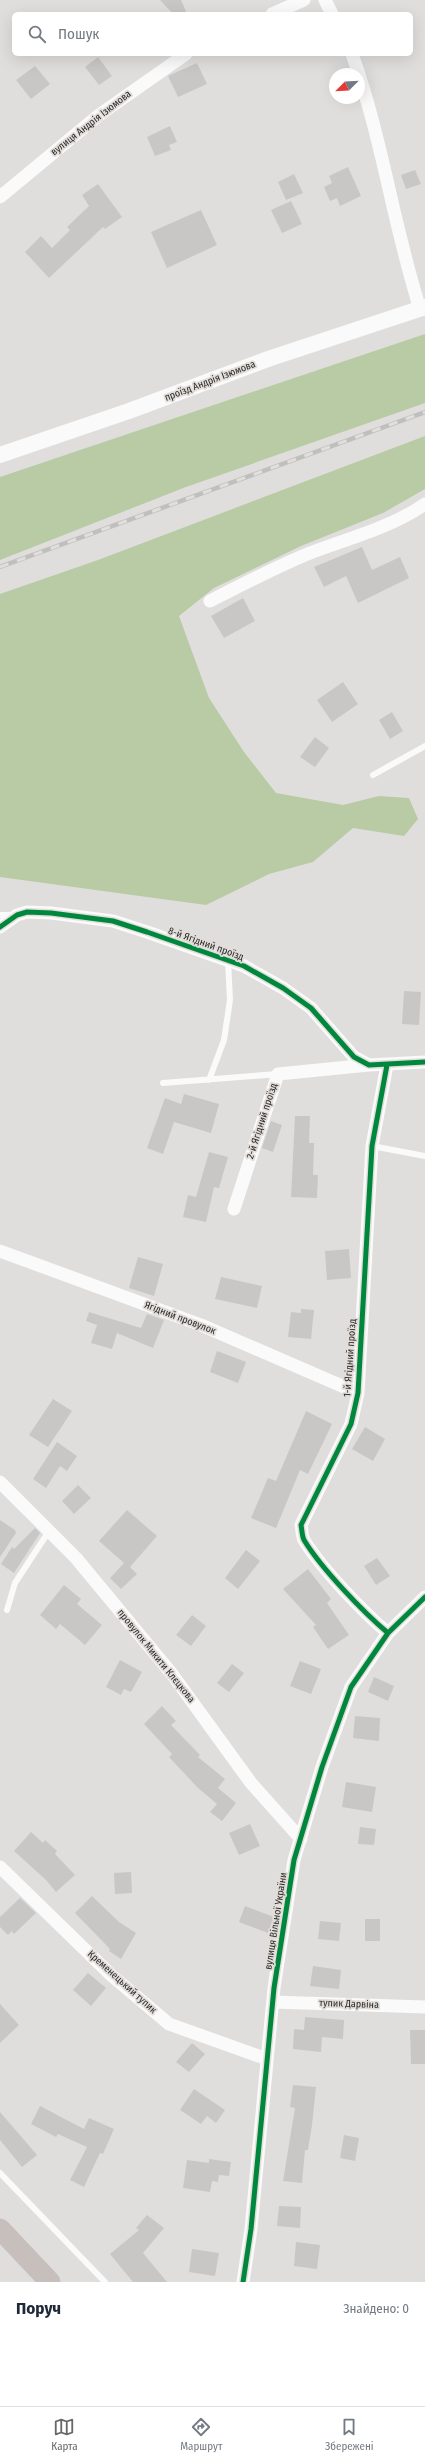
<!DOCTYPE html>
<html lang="uk">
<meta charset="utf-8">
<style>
:root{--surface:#fff;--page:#f6f6f7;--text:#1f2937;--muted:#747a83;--line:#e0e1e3;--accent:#6a6867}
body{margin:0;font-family:"Fira Sans Condensed",sans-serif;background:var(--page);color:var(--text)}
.compass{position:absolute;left:329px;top:68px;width:36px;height:36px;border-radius:50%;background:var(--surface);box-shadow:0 4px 16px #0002;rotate:246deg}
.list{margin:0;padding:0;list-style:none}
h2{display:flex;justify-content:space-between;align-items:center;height:52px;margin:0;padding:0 16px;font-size:17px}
h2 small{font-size:13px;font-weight:400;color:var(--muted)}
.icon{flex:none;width:22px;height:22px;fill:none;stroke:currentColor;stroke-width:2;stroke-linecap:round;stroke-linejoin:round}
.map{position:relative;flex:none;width:425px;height:2282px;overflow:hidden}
.search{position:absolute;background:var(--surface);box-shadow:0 4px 16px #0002;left:12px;right:12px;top:12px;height:44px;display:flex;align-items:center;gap:10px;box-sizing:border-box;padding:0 14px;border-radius:6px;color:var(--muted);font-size:15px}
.sheet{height:124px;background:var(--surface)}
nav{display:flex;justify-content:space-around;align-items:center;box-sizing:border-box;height:56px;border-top:1px solid var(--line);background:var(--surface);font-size:11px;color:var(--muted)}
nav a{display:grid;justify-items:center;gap:2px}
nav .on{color:var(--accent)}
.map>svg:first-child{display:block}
</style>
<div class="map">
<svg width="425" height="2282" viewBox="0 0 425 2282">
<rect width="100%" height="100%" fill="#e0dedc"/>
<!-- green -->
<path fill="#b8cba4" d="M425,334v69l-239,84 -186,73v-83z
M425,436v53l-42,24 -82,33 -87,42 -35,28 30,82 35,54 32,41 67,12 36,-9 30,2 9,21 -14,17 -51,-8 -40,34 -44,12 -63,31 -206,-28v-283l98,-34z"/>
<!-- building -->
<path fill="#c9c7c5" d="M160,0h21l6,14h-14z
M98,57l14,19 -13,9 -14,-18z
M197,63l10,21 -29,13 -10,-21z
M35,66l15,18 -19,15 -15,-19z
M170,126l7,16 -8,3 2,5 -16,6 -8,-19z
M348,167l13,29 -21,10 -3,-8 -7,3 -6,-14 8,-4 -3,-7z
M415,170l6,14 -15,5 -5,-14z
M294,174l9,19 -17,7 -8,-18z
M98,184l24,33 -17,12 -2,-2 -54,51 -24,-26 16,-16 11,12 18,-18 -3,-3 22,-21 -7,-11z
M291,201l11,23 -20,9 -11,-23z
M201,210l16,35 -50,23 -16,-36z
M362,547l10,23 28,-13 9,21 -51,25 -12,-27 -22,11 -10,-20z
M243,598l12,23 -31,17 -13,-22z
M343,682l15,22 -26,18 -15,-22z
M392,712l11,19 -13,8 -11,-19z
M315,737l14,11 -14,19 -15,-10z
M404,991l17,1 -2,33 -17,-1z
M184,1094l35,10 -8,29 -37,-11 -11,32 -16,-6 18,-50 16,6z
M295,1116h15l-1,27h5l-1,32h5l-1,23 -26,-1z
M271,1121l11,4 -9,27 -11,-4z
M209,1152l19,5 -9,31 -5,-1 -8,35 -23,-5 5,-22 8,2z
M349,1249l2,29 -24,2 -2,-29z
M138,1257l25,7 -9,32 -25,-8z
M221,1277l41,9 -5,22 -42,-9z
M301,1309l13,1 -3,29 -23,-2 3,-25 10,1z
M89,1312l52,16 6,-14 17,6 -11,28 -36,-15 -5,16 -21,-6 6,-18 -11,-4z
M217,1351l29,11 -8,21 -28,-11z
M53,1399l19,12 -24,36 -19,-12z
M306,1411l26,13 -24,50 -8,-4 -24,58 -25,-10 17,-40 8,3z
M365,1427l20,12 -12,22 -21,-12z
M57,1442l20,14 -10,15 -7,-5 -14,22 -13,-9z
M78,1485l13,13 -17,16 -12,-13z
M127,1510l30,26 -27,31 7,7 -16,15 -11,-11 14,-15 -25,-22z
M0,1520l15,10 1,3 -16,24z
M35,1528l5,5 -26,40 -13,-9 11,-17 2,2z
M246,1550l14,11 -22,28 -13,-11z
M377,1558l13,18 -14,9 -12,-19z
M308,1569l23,30 -4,4 22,32 -21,14 -15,-22 3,-2 -33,-36z
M64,1585l17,14 -4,5 25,21 -17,20 -25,-21 -4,5 -16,-14z
M192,1615l14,11 -15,20 -15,-11z
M120,1660l22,12 -11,20 -7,-3 -3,6 -15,-8z
M300,1661l21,8 -10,25 -21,-8z
M232,1664l12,9 -15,19 -12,-9z
M374,1677l20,9 -6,15 -20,-9z
M162,1706l14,15 -5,4 29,30 -2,2 27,22 -7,9 18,15 -14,18 -12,-9 7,-8 -20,-17 -28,-30 3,-3 -28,-30z
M355,1716l25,2 -1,23 -26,-3z
M346,1782l30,5 -4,25 -30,-5z
M250,1824l10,22 -21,9 -10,-22z
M360,1827l16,2 -2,16 -16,-1z
M31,1832l12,11 2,-3 12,11 -2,3 20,21 -19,17 -10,-12 -32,-29z
M131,1872l1,21 -17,1 -1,-21z
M92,1896l27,26 17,11 -15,26 -12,-8 1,-2 -35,-36z
M20,1898l16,15 -22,21 -2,-3 -4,4 -8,-8v-10z
M245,1906l29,11 -6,16 -29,-11z
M365,1919h15v22h-15z
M320,1921l21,2 -2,18 -21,-2z
M313,1966l28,4 -2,19 -29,-3z
M88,1973l18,15 -15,18 -18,-16z
M0,2004l19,21 -19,18z
M305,2017l39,3 -1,19 -21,-2 -1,15 -28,-3 1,-20 10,1z
M410,2030h15v34h-14z
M192,2043l13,11 -16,18 -13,-10z
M293,2085l23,2 -4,38 -4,25h-3l-3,33 -19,-2 12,-73 -5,-1z
M194,2089l31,21 -9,13 -9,-7 -6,8 -21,-14z
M40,2106l44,23 5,-11 25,11 -11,25 -3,-1 -16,34 -14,-7 17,-33 -29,-13 -2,3 -25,-13z
M0,2112l37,43 -15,12 -22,-27z
M344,2135l15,3 -4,23 -15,-3z
M209,2159l22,3 -2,14 -10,-1 -1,7 -6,-1 -2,11 -27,-4 4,-28 22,3z
M279,2206l22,1 -1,21 -23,-2z
M147,2215l17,13 -21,25 24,29h-34l-23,-28 29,-24 -3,-2z
M296,2242l24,3 -3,24 -23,-3z
M192,2249l27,4 -4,23 -26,-4z"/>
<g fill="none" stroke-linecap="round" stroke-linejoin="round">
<!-- service -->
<path stroke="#fafafa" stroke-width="6" d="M373,775l52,-29
M0,915h13
M209,1080l15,-40 6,-40 -2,-39
M163,1083l115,-9
M372,1146l53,10
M7,1610l8,-27 34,-52
M0,2173l105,109"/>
<!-- minor -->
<path stroke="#fafafa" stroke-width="13" d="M325,0l7,14
M272,14l32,-14
M352,54c30,83 41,170 68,255
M0,197l99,-82 87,-61
M210,601c31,-16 62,-32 95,-46 40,-16 84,-26 120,-51
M0,927l17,-12 10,-3 24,1 62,8 34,11 97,34 39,22 28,20 43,49 15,8 56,-3
M387,1065l-15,81 -14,247 -7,31 -50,101c1,5 1,11 3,15 17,28 59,72 84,93
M234,1209l44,-135 91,-9
M0,1251l201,74 157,68
M0,1482l76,76 96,116 79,109 50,56
M0,1867l111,108 58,49 98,35
M273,2002l152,5
M243,2282l8,-53 23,-241 20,-128 28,-93 29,-80 37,-54 37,-36"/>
<!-- tertiary -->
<path stroke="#fafafa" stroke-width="16" d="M0,455l129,-44 139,-52 157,-52"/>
<!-- trunk -->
<path stroke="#c6bfbb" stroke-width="21" d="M0,2229l50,53"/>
<!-- rail casing -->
<g stroke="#bfbfbe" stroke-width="4.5">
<path id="rail" d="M0,567l425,-155"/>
</g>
<!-- rail -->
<use href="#rail" stroke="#e2deda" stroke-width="3" stroke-dasharray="9" stroke-linecap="butt"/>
<!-- cycleway casing -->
<g stroke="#e2deda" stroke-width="8">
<path id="cycleway" d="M0,927l17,-12 10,-3 24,1 62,8 34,11 97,34 39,22 28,20 43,49 15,8 56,-3
M387,1065l-15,81 -14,247 -7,31 -50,101c1,5 1,11 3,15 17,28 59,72 84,93
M243,2282l8,-53 23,-241 20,-128 28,-93 29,-80 37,-54 37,-36"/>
</g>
<!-- cycleway -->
<use href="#cycleway" stroke="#00873e" stroke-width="5"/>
</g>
<g text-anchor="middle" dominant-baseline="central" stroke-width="3.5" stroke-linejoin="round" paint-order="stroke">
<!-- street labels -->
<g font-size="10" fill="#2b2928" stroke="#e2deda">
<text transform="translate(91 123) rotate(-38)">вулиця Андрія Ізюмова</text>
<text transform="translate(210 381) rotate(-21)">проїзд Андрія Ізюмова</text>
<text transform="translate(206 944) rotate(20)">8-й Ягідний проїзд</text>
<text transform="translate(262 1121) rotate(-72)">2-й Ягідний проїзд</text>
<text transform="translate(180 1318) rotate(21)">Ягідний провулок</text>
<text transform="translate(350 1358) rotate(-86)">1-й Ягідний проїзд</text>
<text transform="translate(156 1656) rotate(51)">провулок Микити Клєцкова</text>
<text transform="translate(276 1921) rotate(-81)">вулиця Вільної України</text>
<text transform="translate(122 1982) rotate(42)">Кременецький тупик</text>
<text transform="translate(349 2004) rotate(2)">тупик Дарвіна</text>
</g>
</g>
</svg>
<svg class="compass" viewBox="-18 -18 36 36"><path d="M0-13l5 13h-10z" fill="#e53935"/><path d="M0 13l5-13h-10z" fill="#747a83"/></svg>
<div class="search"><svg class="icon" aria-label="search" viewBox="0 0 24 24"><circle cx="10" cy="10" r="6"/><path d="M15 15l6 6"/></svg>Пошук</div>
</div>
<section class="sheet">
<h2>Поруч<small>Знайдено: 0</small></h2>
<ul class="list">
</ul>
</section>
<nav>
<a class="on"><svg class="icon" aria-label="map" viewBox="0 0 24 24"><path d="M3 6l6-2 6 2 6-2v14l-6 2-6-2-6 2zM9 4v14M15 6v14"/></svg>Карта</a>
<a><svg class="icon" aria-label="directions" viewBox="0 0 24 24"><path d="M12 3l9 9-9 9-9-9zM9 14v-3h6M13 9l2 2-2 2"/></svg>Маршрут</a>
<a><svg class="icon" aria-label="saved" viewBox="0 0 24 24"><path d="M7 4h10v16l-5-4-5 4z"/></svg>Збережені</a>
</nav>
